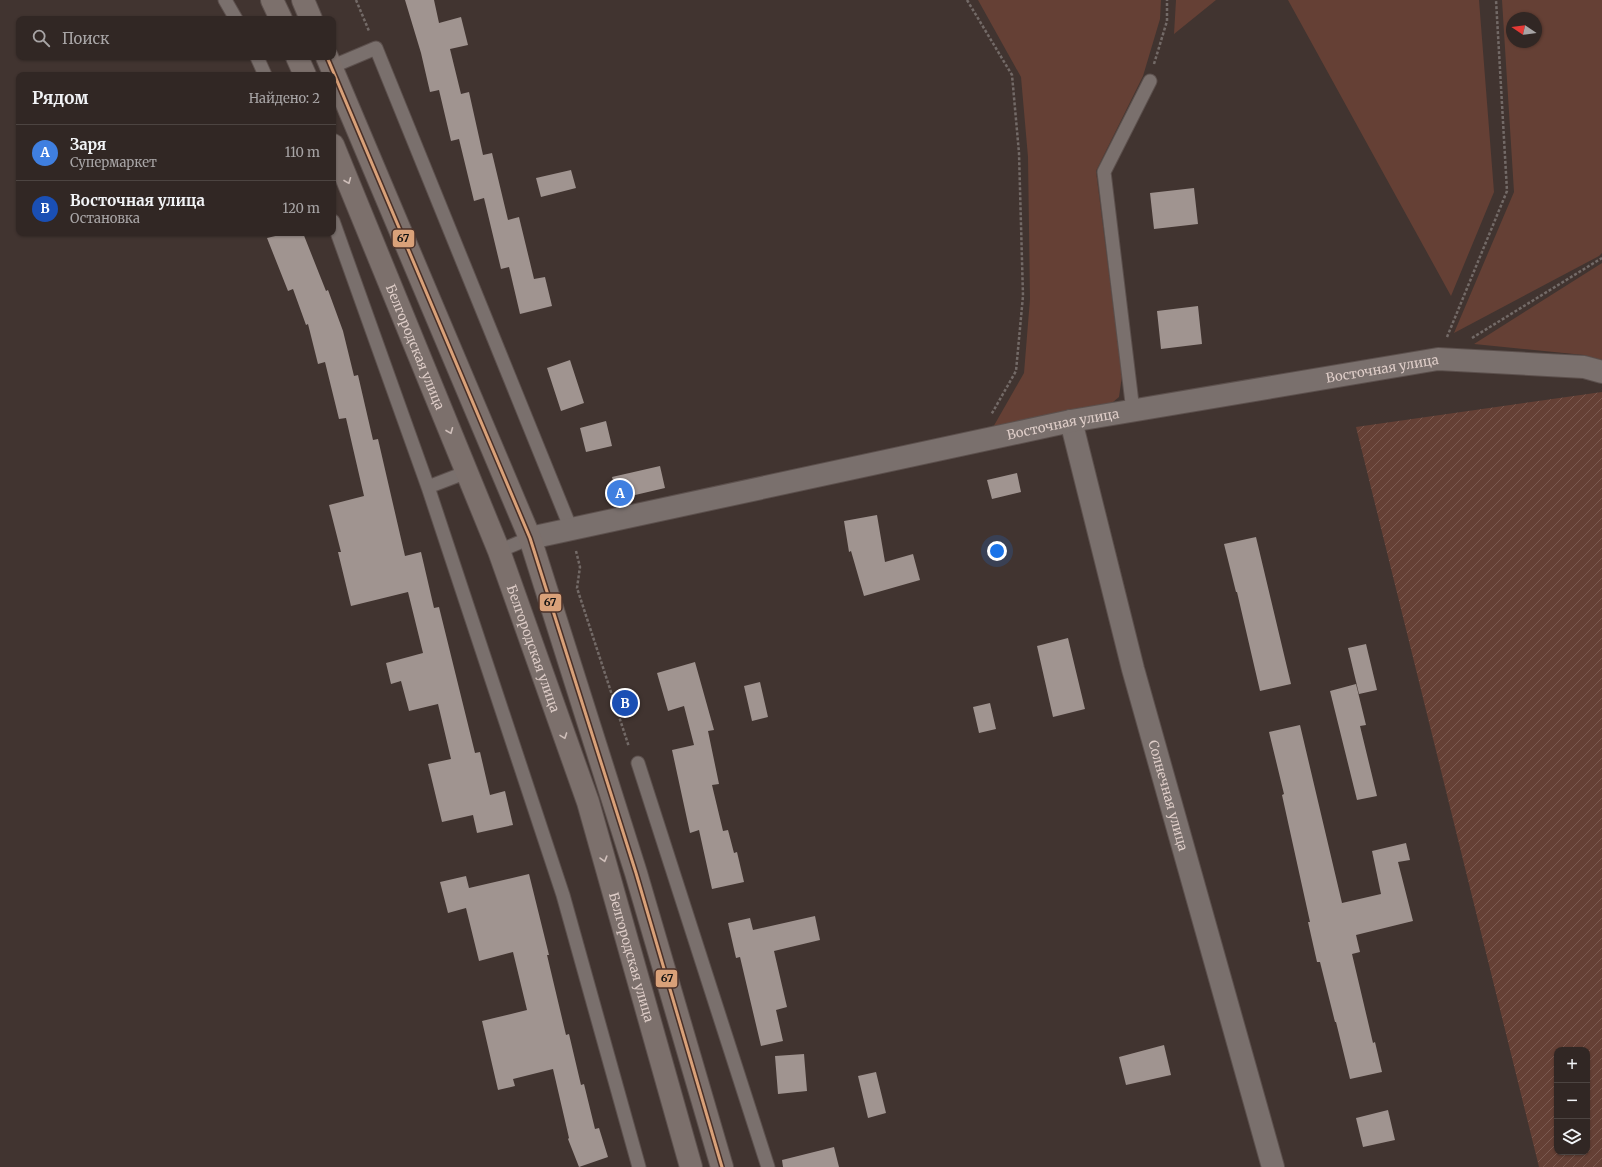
<!DOCTYPE html>
<html lang="ru">
<meta charset="utf-8">
<style>
:root{--surface:#312724;--page:#392f2c;--text:#f1f3f6;--muted:#a8a5a6;--line:#4c4441;--accent:#a79793}
body{margin:0;font-family:Merriweather,serif;background:var(--page);color:var(--text)}
.controls{position:absolute;right:12px;bottom:12px;display:grid;overflow:hidden;border-radius:8px;box-shadow:0 1px 3px #0004}
.controls button{width:36px;height:36px;display:grid;place-items:center;padding:0;border:0;border-bottom:1px solid var(--line);background:var(--surface);color:var(--text);font:20px sans-serif}
.compass{position:absolute;left:1506px;top:12px;width:36px;height:36px;border-radius:50%;background:var(--surface);box-shadow:0 1px 3px #0004;rotate:283deg}
.you{position:absolute;left:997px;top:551px;width:14px;height:14px;margin:-10px;border:3px solid #fff;border-radius:50%;background:#1a73e8;box-shadow:0 0 0 6px #1a73e833}
.badge{display:grid;place-items:center;width:26px;height:26px;border-radius:50%;background:var(--accent);color:#fff;font-size:13px;font-weight:700}
.pin{position:absolute;translate:-50% -50%;border:2px solid #fff;box-shadow:0 1px 4px #0006}
.list{margin:0;padding:0;list-style:none}
h2{display:flex;justify-content:space-between;align-items:center;height:52px;margin:0;padding:0 16px;font-size:17px}
h2 small{font-size:13px;font-weight:400;color:var(--muted)}
.list li{display:grid;grid-template-columns:26px 1fr auto;gap:12px;align-items:center;box-sizing:border-box;height:56px;padding:0 16px;border-top:1px solid var(--line)}
.list b{display:block;font-size:15px;white-space:nowrap}
.list p{margin:0;font-size:13px;white-space:nowrap;color:var(--muted)}
.list em{font-size:13px;font-style:normal;color:var(--muted)}
.icon{flex:none;width:22px;height:22px;fill:none;stroke:currentColor;stroke-width:2;stroke-linecap:round;stroke-linejoin:round}
.map{position:relative;flex:none;width:1602px;height:1167px;overflow:hidden}
.search{position:absolute;background:var(--surface);box-shadow:0 1px 3px #0004;left:16px;top:16px;width:320px;height:44px;display:flex;align-items:center;gap:10px;box-sizing:border-box;padding:0 14px;border-radius:8px;color:var(--muted);font-size:15px}
.panel{position:absolute;background:var(--surface);box-shadow:0 1px 3px #0004;left:16px;top:72px;width:320px;height:164px;border-radius:8px}
.map>svg:first-child{display:block}
</style>
<div class="map">
<svg width="1602" height="1167" viewBox="0 0 1602 1167">
<defs>
<pattern id="garden-furrows" width="10" height="10" patternUnits="userSpaceOnUse"><rect width="10" height="10" fill="#654035"/><path d="M-1 1l2-2M0 10L10 0M9 11l2-2" fill="none" stroke="#7b5a51"/></pattern>
</defs>
<rect width="100%" height="100%" fill="#413430"/>
<!-- grass -->
<path fill="#654035" fill-rule="evenodd" d="M978,0h183l-1,19 -17,57 -47,95 26,205 -3,21 -12,10 -115,22 32,-56 6,-74 -2,-142 -7,-80z
M1176,0h40l-42,34z
M1288,0h191l15,192 -43,104z
M1502,0h100v253l-3,3 -145,77 60,-141zM1512,18h24v24h-24z
M1602,263v97l-18,-5 -110,-11z"/>
<!-- garden -->
<path fill="url(#garden-furrows)" fill-rule="evenodd" d="M1602,392v775h-63l-183,-740zM1557,1050h30v102h-30z"/>
<!-- building -->
<path fill="#a09490" d="M405,0h29l5,23 22,-6 7,28 -18,4 11,45 8,-2 14,63 9,-2 16,67 11,-3 15,62 11,-2 7,29 -32,8 -11,-47 -8,2 -17,-71 -10,3 -15,-62 -8,2 -12,-51 -9,2 -9,-39z
M571,170l5,18 -35,9 -5,-19z
M1194,188l4,36 -44,5 -4,-36z
M288,233h15l23,58 2,-1 15,41 11,45 4,-1 15,65 5,-1 27,117 16,-4 13,56 5,-1 36,146 5,-1 10,43 15,-4 8,34 -36,8 -4,-18 -31,7 -14,-58 23,-5 -13,-55 -29,7 -8,-30 -10,3 -5,-21 37,-10 -15,-61 -57,14 -13,-54h3l-12,-47 35,-9 -18,-78 -7,1 -14,-57 -7,2 -10,-40 -2,1 -13,-36 -5,2 -21,-53z
M1198,306l4,38 -41,5 -4,-38z
M570,360l14,43 -23,8 -14,-43z
M606,421l6,25 -26,6 -6,-24z
M660,466l5,22 -47,11 -6,-22z
M1017,473l4,19 -29,7 -5,-19z
M877,515l8,47 28,-8 7,26 -56,16 -13,-45 -2,1 -5,-31z
M1256,537l35,147 -31,7 -23,-99h-1l-12,-48z
M1068,638l17,71 -32,8 -16,-71z
M1366,644l11,46 -18,4 -11,-46z
M695,662l19,68 -6,1 11,53 -7,1 11,46 5,-1 6,23 3,-1 7,30 -32,7 -13,-59 -9,3 -18,-83 22,-5 -10,-39 -16,5 -11,-38z
M760,682l8,35 -16,4 -8,-35z
M1356,684l10,41 -6,1 17,70 -20,4 -27,-109z
M990,703l6,26 -17,4 -6,-26z
M1300,725l42,178 39,-9 -9,-43 34,-8 4,17 -12,2 15,59 -57,14 4,17 -8,2 21,89 2,-1 7,30 -32,7 -14,-57h-1l-15,-60h-3l-9,-40h2l-28,-127 2,-1 -15,-62z
M529,874l20,81h-2l19,80 3,-1 12,51 3,-1 11,45 4,-1 9,29 -29,10 -11,-28 1,-1 -16,-69 -40,10 2,7 -17,4 -16,-69 45,-11 -14,-58 -34,9 -13,-53 -18,5 -8,-31 26,-6 3,12z
M815,916l5,24 -46,11 13,56 -11,3 7,31 -22,5 -21,-89 -4,1 -8,-35 22,-5 3,12z
M1164,1045l7,30 -45,10 -7,-28z
M804,1054l3,37 -29,3 -3,-38z
M876,1072l10,41 -18,5 -10,-42z
M1388,1110l7,30 -32,7 -7,-29z
M834,1147l5,20h-56l-1,-7z"/>
<g fill="none" stroke-linecap="round" stroke-linejoin="round">
<!-- lane casing -->
<g stroke="#5c504d" stroke-width="15">
<path id="lane" d="M225,0l11,19
M257,57l8,18
M331,67l45,-19 195,481
M333,221l95,266 39,-15
M1133,411l-29,-239 46,-91
M428,487l135,408 76,272
M499,551l31,-13
M638,763l130,404"/>
</g>
<!-- street casing -->
<g stroke="#5c504d" stroke-width="24">
<g id="street">
<path id="s1" d="M1071,421l62,248 140,498"/>
<path id="s2" d="M530,538l541,-117 367,-62 146,8 18,5"/>
</g>
</g>
<!-- primary casing -->
<g stroke="#5c504d" stroke-width="24">
<g id="primary">
<path d="M272,0l9,19"/>
<path d="M303,0l8,19"/>
<path d="M297,57l8,18"/>
<path d="M327,57l203,481 106,335 86,294"/>
<path id="s3" d="M333,145l166,406 89,251 103,365"/>
</g>
</g>
<!-- path -->
<path stroke="#736a67" stroke-width="2.5" stroke-dasharray="3 2" stroke-linecap="butt" d="M356,0l13,31
M967,0l45,75 7,78 4,143 -7,75 -25,44
M1154,64l13,-43v-21
M1447,337l60,-146 -11,-191
M1472,338l130,-80
M576,551l4,16 -3,21 52,159"/>
<!-- lane -->
<use href="#lane" stroke="#7a706d" stroke-width="13"/>
<!-- street -->
<use href="#street" stroke="#7a706d" stroke-width="22"/>
<!-- primary -->
<use href="#primary" stroke="#7c706c" stroke-width="22"/>
<!-- bus-1 casing -->
<g stroke="#493028" stroke-width="6">
<path id="bus-1" d="M327,57l203,481 106,335 86,294"/>
</g>
<!-- bus-1 -->
<use href="#bus-1" stroke="#d9a179" stroke-width="3"/>
</g>
<!-- one-way arrows -->
<defs><path id="oneway-chevron" d="M-2-3.5L2.5 0L-2 3.5" fill="none" stroke-width="1.6" stroke-linecap="round" stroke-linejoin="round"/></defs>
<g stroke="#cfbfba">
<use href="#oneway-chevron" transform="translate(348 181) rotate(68)"/>
<use href="#oneway-chevron" transform="translate(450 431) rotate(68)"/>
<use href="#oneway-chevron" transform="translate(564 736) rotate(70)"/>
<use href="#oneway-chevron" transform="translate(604 859) rotate(74)"/>
</g>
<g text-anchor="middle" dominant-baseline="central" stroke-width="4" stroke-linejoin="round" paint-order="stroke">
<!-- street labels -->
<g font-size="13" fill="#decdc8" stroke="#493028">
<text stroke="none"><textPath href="#s3" startOffset="218">Белгородская улица</textPath></text>
<text stroke="none"><textPath href="#s2" startOffset="869">Восточная улица</textPath></text>
<text stroke="none"><textPath href="#s2" startOffset="545">Восточная улица</textPath></text>
<text stroke="none"><textPath href="#s3" startOffset="542">Белгородская улица</textPath></text>
<text stroke="none"><textPath href="#s1" startOffset="387">Солнечная улица</textPath></text>
<text stroke="none"><textPath href="#s3" startOffset="866">Белгородская улица</textPath></text>
</g>
</g>
<g stroke="#493028" stroke-width="1.5">
<rect x="392" y="229" width="23" height="19" rx="4" fill="#d9a179"/>
<rect x="539" y="593" width="23" height="19" rx="4" fill="#d9a179"/>
<rect x="655" y="969" width="23" height="19" rx="4" fill="#d9a179"/>
</g>
<g font-size="11" text-anchor="middle" font-weight="bold" fill="#111">
<text x="403" y="242">67</text>
<text x="550" y="606">67</text>
<text x="667" y="982">67</text>
</g>
</svg>
<div class="controls">
<button>+</button>
<button>−</button>
<button><svg class="icon" aria-label="layers" viewBox="0 0 24 24"><path d="M12 4l9 5-9 5-9-5zM3 14l9 5 9-5"/></svg></button>
</div>
<svg class="compass" viewBox="-18 -18 36 36"><path d="M0-13l5 13h-10z" fill="#e53935"/><path d="M0 13l5-13h-10z" fill="#a8a5a6"/></svg>
<div class="you"></div>
<div class="pin badge" style="left:620px;top:493px;background:#3f7fe0">A</div>
<div class="pin badge" style="left:625px;top:703px;background:#1a4fb4">B</div>
<div class="search"><svg class="icon" aria-label="search" viewBox="0 0 24 24"><circle cx="10" cy="10" r="6"/><path d="M15 15l6 6"/></svg>Поиск</div>
<section class="panel">
<h2>Рядом<small>Найдено: 2</small></h2>
<ul class="list">
<li><span class="badge" style="background:#3f7fe0">A</span><div><b>Заря</b><p>Супермаркет</p></div><em>110 m</em></li>
<li><span class="badge" style="background:#1a4fb4">B</span><div><b>Восточная улица</b><p>Остановка</p></div><em>120 m</em></li>
</ul>
</section>
</div>
